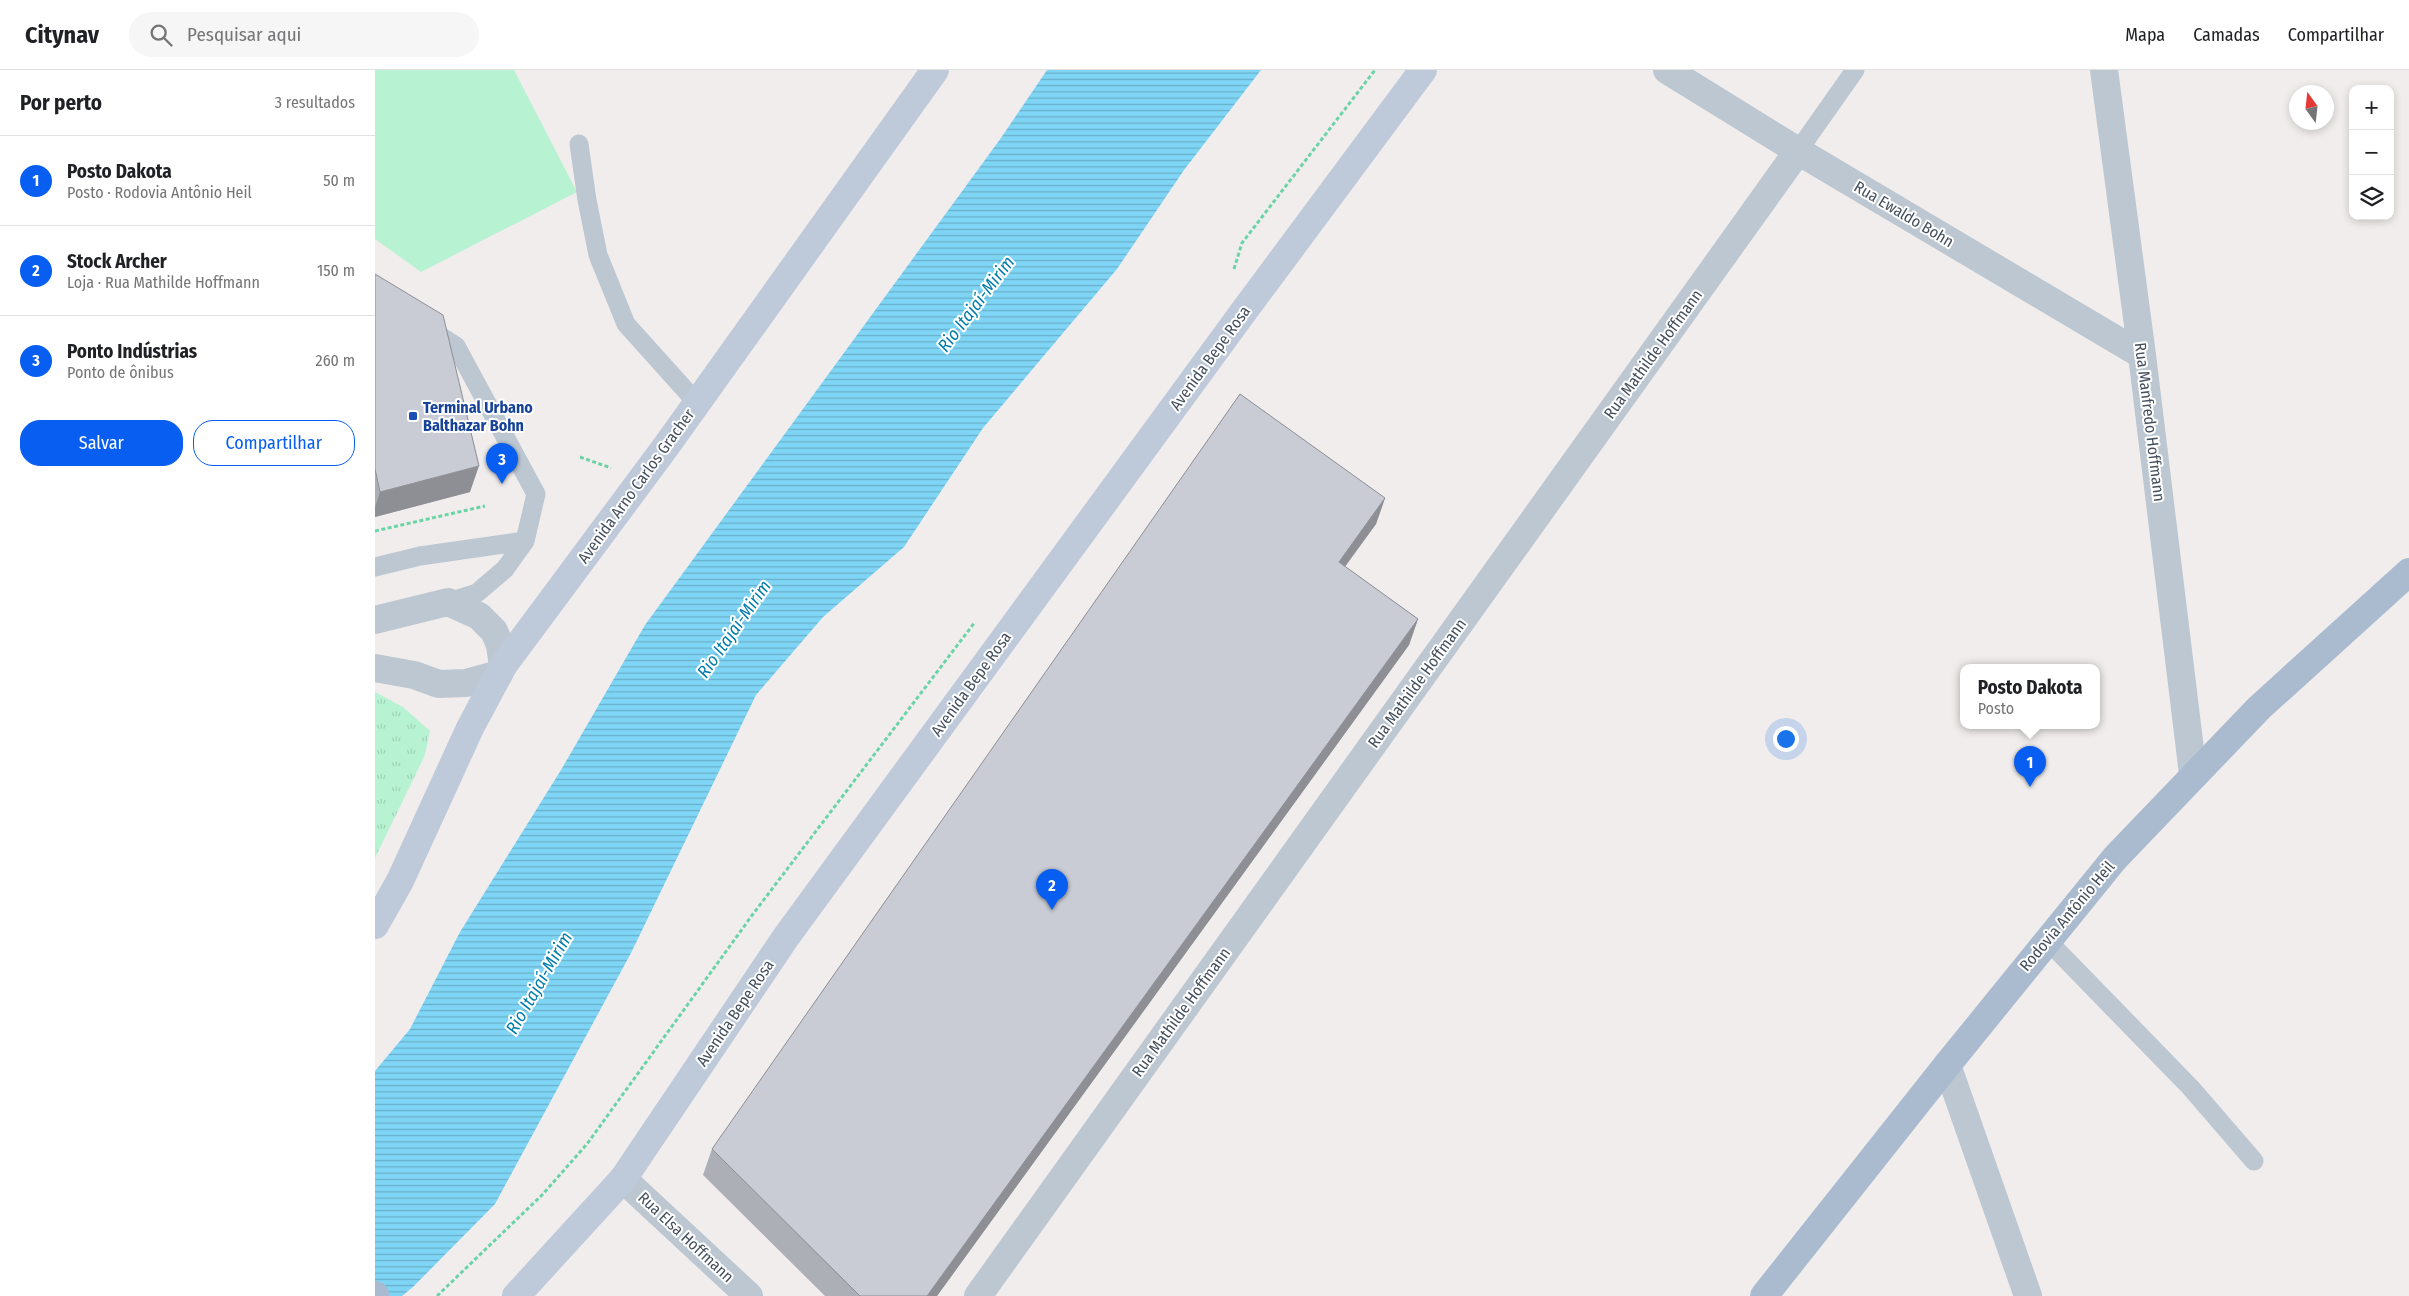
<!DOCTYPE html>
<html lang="pt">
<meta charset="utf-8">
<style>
:root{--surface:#fff;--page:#f6f6f6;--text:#202124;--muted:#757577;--line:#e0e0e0;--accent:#075ef1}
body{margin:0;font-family:"Fira Sans Condensed",sans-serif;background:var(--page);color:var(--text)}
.controls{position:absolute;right:15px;top:15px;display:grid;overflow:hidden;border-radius:10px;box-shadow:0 2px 8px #0003}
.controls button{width:45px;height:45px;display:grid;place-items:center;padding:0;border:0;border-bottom:1px solid var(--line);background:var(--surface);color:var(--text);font:25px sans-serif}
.compass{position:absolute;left:1914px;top:15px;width:45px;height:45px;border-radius:50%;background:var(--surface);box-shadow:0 2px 8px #0003;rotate:345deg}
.you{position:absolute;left:1410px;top:668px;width:18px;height:18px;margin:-12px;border:4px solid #fff;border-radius:50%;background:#1a73e8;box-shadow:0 0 0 8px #1a73e833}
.badge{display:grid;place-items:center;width:32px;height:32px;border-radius:50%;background:var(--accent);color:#fff;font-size:16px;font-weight:700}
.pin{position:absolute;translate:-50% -41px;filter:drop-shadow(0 1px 2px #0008)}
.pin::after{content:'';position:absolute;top:26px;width:18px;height:15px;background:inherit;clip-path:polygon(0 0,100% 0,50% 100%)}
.popup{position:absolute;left:1585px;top:594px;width:140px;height:65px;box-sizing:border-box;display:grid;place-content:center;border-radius:10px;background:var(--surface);filter:drop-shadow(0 1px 4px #0005);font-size:16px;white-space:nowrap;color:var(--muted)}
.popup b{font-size:19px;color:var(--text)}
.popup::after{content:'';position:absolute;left:50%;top:100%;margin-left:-10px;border:10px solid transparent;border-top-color:var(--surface)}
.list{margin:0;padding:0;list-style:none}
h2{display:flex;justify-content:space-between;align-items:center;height:65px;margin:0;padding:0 20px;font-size:21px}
h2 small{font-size:16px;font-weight:400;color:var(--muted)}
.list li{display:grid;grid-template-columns:32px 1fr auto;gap:15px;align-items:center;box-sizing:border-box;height:90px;padding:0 20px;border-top:1px solid var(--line)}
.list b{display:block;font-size:19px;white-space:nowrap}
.list p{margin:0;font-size:16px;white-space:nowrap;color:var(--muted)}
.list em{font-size:16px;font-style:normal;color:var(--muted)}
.actions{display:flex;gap:10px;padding:15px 20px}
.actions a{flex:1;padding:11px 0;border:1px solid var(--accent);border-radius:20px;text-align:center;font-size:18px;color:var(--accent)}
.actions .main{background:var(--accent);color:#fff}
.icon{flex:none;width:28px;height:28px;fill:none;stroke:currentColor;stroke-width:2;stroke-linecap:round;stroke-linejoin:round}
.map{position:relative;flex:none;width:2034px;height:1226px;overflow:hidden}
header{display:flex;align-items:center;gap:30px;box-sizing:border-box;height:70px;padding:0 25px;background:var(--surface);border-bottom:1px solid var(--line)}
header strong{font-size:24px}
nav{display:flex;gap:28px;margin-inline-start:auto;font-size:18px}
.search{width:350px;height:45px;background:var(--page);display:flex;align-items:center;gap:12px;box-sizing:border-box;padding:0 18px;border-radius:28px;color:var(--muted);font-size:19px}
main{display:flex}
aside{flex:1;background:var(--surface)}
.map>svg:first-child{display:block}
</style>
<header>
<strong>Citynav</strong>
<div class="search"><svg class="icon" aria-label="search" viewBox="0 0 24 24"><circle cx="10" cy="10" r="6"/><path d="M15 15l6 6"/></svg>Pesquisar aqui</div>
<nav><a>Mapa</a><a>Camadas</a><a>Compartilhar</a></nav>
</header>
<main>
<aside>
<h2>Por perto<small>3 resultados</small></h2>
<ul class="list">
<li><span class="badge">1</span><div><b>Posto Dakota</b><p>Posto · Rodovia Antônio Heil</p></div><em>50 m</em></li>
<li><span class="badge">2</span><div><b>Stock Archer</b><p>Loja · Rua Mathilde Hoffmann</p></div><em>150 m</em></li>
<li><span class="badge">3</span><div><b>Ponto Indústrias</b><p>Ponto de ônibus</p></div><em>260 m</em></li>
</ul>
<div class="actions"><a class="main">Salvar</a><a>Compartilhar</a></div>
</aside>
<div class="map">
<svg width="2034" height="1226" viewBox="0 0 2034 1226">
<defs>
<pattern id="park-tufts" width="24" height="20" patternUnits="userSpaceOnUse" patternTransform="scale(1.25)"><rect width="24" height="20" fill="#b7f3d2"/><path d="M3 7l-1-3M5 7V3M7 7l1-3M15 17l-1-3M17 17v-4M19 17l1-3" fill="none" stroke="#9fd2b7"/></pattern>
<pattern id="water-rules" width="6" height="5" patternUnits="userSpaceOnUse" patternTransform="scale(1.25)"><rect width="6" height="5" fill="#7fd5f5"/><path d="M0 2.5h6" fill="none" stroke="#6aafca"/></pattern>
</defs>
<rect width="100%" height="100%" fill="#f1eded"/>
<!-- grass -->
<path fill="#b7f3d2" d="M0,0h139l63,122 -156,80 -46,-33z"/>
<!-- park -->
<path fill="url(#park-tufts)" d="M0,622l28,15 27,24 -5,24 -50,103z"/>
<!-- water -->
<path fill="url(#water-rules)" d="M672,0h214l-77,100 -67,99 -134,159 -79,119 -81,70 -67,78 -125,258 -136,251 -81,82 -12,10h-27v-225l35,-42 50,-97 101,-162 84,-145 356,-487z"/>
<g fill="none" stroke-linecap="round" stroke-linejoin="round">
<!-- path -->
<path stroke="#6bd4a7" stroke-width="3" stroke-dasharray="4 2.5" stroke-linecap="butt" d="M859,199l8,-26 133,-173
M205,387l31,11
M0,461l110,-25
M62,1226l105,-101 45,-51 166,-230 222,-292"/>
<!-- service -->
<path stroke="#bcc7d1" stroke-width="19" d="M204,74l8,56 11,55 28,69 71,79
M1423,81l57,-81
M0,497l45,-11 105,-15 11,-47 -80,-148 -27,-17
M73,532l29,-9 28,-24 20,-28
M1672,870l144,148 63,73"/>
<!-- minor -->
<path stroke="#bcc7d1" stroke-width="28" d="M248,1109l126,117"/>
<!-- tertiary -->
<path stroke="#bcc7d1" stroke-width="28" d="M1292,0l131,81 344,204
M1729,0l38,285 51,419
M0,550l73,-18 31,14 15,15 6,14 3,21
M0,598l39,7 25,9 27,-1 33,-9
M1572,995l81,231
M603,1226l820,-1145"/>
<!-- secondary -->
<path stroke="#bec9d9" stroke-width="28" d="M0,855l25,-44 70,-153 33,-62 164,-221 268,-375
M141,1226l107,-117 163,-242 458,-626 179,-241"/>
<!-- primary -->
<path stroke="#aabbd0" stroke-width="28" d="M0,1225v1
M1389,1226l183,-231 168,-207 144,-150 150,-136"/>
</g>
<!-- wall -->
<path fill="#adafb6" d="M0,204l95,218 -95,25z
M1010,428l-9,26 -31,43 73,52 -9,26 -472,651h-112l-122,-121 9,-26z"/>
<!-- shaded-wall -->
<path fill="#8d8f94" d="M104,396l-9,26 -95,25v-10l5,-15z
M1010,428l-9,26 -47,64 10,-26z
M1043,549l-9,26 -472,651h-10z"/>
<!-- building -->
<path fill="#c9ccd4" stroke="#8d8f94" d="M0,204l68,41 36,151 -99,26 -5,-23z
M865,324l145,104 -46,64 79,57 -491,677h-67l-148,-147z"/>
<!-- markers -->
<rect fill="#1a4fb4" stroke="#fff" stroke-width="2" x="33" y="341" width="10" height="10" rx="2.5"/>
<g text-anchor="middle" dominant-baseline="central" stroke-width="4" stroke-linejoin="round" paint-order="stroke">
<!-- street labels -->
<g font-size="16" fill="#444f5d" stroke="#fff">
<text transform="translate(1529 144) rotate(31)">Rua Ewaldo Bohn</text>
<text transform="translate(1278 284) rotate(-54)">Rua Mathilde Hoffmann</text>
<text transform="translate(835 288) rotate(-54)">Avenida Bepe Rosa</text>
<text transform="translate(1775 352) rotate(83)">Rua Manfredo Hoffmann</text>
<text transform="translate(261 416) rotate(-54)">Avenida Arno Carlos Gracher</text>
<text transform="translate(1042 613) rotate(-54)">Rua Mathilde Hoffmann</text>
<text transform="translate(596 614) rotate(-54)">Avenida Bepe Rosa</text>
<text transform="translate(1692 846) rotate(-50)">Rodovia Antônio Heil</text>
<text transform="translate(806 942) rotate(-54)">Rua Mathilde Hoffmann</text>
<text transform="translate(360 943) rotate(-56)">Avenida Bepe Rosa</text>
<text transform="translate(311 1167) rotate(43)">Rua Elsa Hoffmann</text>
</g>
<!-- transit labels -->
<g font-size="16" font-weight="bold" fill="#164399" stroke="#fff" text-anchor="start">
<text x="48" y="337">Terminal Urbano<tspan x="48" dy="18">Balthazar Bohn</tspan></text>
</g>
<!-- water labels -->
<g font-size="18" font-style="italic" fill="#017dac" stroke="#fff">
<text transform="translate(601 234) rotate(-53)">Rio Itajaí-Mirim</text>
<text transform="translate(359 559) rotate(-55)">Rio Itajaí-Mirim</text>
<text transform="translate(164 913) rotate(-60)">Rio Itajaí-Mirim</text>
</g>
</g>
</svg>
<div class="controls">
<button>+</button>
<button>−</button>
<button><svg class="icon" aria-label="layers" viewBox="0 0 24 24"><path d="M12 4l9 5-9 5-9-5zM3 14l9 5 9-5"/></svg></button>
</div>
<svg class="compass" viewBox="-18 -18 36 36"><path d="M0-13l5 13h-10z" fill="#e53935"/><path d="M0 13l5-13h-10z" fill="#757577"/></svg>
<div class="you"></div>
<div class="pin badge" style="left:1655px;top:717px">1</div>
<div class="popup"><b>Posto Dakota</b>Posto</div>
<div class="pin badge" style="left:677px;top:840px">2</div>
<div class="pin badge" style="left:127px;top:414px">3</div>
</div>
</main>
